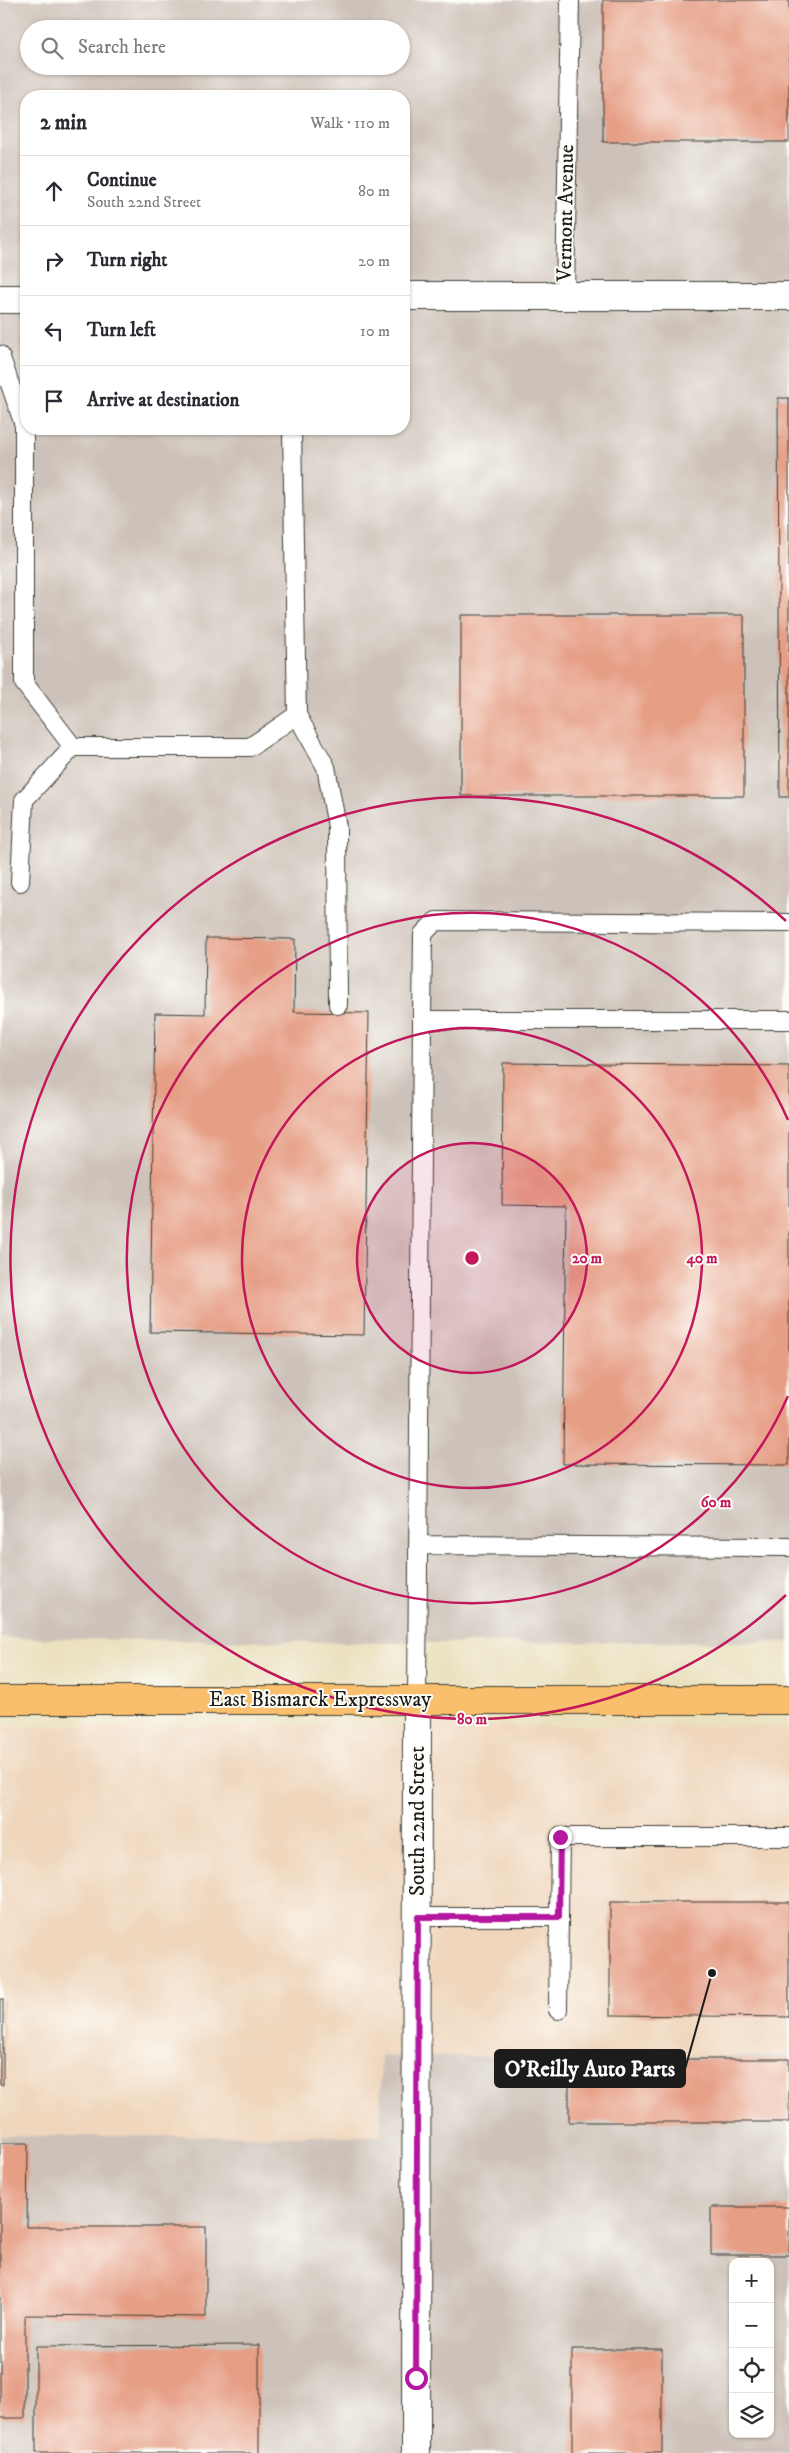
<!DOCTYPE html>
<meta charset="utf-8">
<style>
:root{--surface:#fff;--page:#f7f7f7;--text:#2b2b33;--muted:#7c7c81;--line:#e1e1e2}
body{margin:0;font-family:"IM FELL DW Pica",serif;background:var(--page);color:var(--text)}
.controls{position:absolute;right:15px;bottom:15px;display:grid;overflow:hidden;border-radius:10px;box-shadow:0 1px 4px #0004}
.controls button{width:45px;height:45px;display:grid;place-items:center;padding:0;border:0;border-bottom:1px solid var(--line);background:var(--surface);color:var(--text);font:25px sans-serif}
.stop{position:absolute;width:15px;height:15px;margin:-11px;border:4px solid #b5179e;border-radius:50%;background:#fff}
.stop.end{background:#b5179e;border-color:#fff;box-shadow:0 1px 5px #0008}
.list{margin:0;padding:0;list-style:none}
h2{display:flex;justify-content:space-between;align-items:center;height:65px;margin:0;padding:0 20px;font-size:21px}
h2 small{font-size:16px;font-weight:400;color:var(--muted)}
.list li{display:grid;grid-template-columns:32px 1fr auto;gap:15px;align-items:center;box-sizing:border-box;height:70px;padding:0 20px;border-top:1px solid var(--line)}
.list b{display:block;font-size:19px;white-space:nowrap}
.list p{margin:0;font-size:16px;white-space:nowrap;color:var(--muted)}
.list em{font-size:16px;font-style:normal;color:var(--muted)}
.icon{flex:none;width:28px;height:28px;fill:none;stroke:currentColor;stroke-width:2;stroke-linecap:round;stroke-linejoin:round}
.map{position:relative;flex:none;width:789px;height:2453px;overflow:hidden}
.search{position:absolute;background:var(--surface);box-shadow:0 1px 4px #0004;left:20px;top:20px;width:390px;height:55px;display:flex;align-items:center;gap:12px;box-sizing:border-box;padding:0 18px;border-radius:28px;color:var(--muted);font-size:19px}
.panel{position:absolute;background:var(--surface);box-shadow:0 1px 4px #0004;left:20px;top:90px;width:390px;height:345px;border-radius:20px}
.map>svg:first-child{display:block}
</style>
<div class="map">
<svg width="789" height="2453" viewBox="0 0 789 2453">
<rect width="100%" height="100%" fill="#fdfcf7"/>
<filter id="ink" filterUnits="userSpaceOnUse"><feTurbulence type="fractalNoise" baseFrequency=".02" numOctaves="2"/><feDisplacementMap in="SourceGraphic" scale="10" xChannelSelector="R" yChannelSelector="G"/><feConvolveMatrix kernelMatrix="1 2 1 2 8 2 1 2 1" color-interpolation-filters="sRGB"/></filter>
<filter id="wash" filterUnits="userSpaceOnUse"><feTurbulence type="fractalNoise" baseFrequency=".0096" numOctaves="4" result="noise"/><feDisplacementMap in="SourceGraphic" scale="20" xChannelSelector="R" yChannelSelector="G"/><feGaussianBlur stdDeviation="1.12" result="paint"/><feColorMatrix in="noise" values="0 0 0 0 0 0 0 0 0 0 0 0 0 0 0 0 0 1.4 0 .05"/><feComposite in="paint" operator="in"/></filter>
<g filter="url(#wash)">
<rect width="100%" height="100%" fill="#ebe1bf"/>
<!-- built -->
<path fill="#efd6bc" d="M0,1726h789v330h-408v80h-381z"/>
<!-- industrial -->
<path fill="#cdc2b9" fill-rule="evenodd" d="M0,0h789v1642l-385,1 -404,-5zM29,29h372v37h-372zM26,96h378v333h-378v-92h-25l25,-1z
M381,2056h408v397h-789v-317h380zM733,2262h37v172h-37z"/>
<g id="blocks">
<!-- building -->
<path fill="#e69e85" d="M603,0h186v142h-186z
M778,398h11v399h-9z
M461,615h283v181h-283z
M206,938l89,1 -1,73 75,1 -5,322 -214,-3 5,-319 50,1z
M503,1063l286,3v399l-226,-1 3,-258 -64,-1z
M610,1902h179v115l-179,-2z
M0,1999h3v86h-3z
M569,2059h220v63h-220z
M0,2143h28l-1,84h179v90l-181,-2v103h-25z
M711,2207h78v48h-78z
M259,2345v108h-223v-107z
M572,2349h90v104h-90z"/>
</g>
</g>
<g filter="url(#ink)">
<use href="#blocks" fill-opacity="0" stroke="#3b3a34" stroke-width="1"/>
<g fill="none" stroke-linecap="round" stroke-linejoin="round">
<!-- lane casing -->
<g stroke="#3b3a34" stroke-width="20">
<path id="lane" d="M565,295l5,-295
M0,355l24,70v258l49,64h177l47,-32 -5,-286
M297,715l29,52 11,60 1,178
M20,882l4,-82 49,-53
M422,1020l1,-86 13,-13 353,2
M418,1545l371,2
M417,1700l5,-680h367
M418,1917h141l1,-80h229
M558,2010l1,-93"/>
</g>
<!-- street casing -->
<g stroke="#3b3a34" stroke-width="30">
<path id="street" d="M404,296h385
M0,299h26
M416,2453l1,-753"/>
</g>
<!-- primary casing -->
<g stroke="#3b3a34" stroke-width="30">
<path id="primary" d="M0,1700h789"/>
</g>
<!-- lane -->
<use href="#lane" stroke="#fff" stroke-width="18"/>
<!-- street -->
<use href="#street" stroke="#fff" stroke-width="28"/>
<!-- primary -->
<use href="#primary" stroke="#f9bf6c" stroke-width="28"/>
</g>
</g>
<g fill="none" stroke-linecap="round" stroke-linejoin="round" filter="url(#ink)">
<!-- route -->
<path stroke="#b5179e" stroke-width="6" d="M416,2378l2,-461h141l1,-80"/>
</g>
<!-- distance rings -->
<circle cx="472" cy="1258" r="115" fill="#c2185b" fill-opacity=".12"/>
<g fill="none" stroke="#c2185b" stroke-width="2.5">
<circle cx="472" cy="1258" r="115"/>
<circle cx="472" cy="1258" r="230"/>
<path d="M788 1396A345 345 0 1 1 788 1120"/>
<path d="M786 1595A461 461 0 1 1 786 921"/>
</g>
<g text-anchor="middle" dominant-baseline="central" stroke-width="4" stroke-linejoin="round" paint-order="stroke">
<!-- street labels -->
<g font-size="21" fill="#1c1c1c" stroke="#fdfcf7">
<text transform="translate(566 213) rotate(-89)">Vermont Avenue</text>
<text x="320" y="1700">East Bismarck Expressway</text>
<text transform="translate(418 1821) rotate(-90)">South 22nd Street</text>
</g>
</g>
<circle cx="472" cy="1258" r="8" fill="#c2185b" stroke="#fdfcf7" stroke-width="2.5"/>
<g font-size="15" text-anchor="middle" font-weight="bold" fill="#c2185b" stroke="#fdfcf7" stroke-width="4" stroke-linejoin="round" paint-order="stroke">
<text x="587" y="1263">20 m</text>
<text x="702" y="1263">40 m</text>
<text x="716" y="1507">60 m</text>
<text x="472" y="1724">80 m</text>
</g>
<!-- callouts -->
<path fill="none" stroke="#1c1c1c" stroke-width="2" d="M712 1973L685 2069"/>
<circle fill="#1c1c1c" stroke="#fdfcf7" stroke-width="2" cx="712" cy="1973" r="5"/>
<rect fill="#1c1c1c" stroke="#1c1c1c" stroke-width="2" x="495" y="2050" width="190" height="37" rx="5"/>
<g font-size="22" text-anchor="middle" font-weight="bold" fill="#fff">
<text x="590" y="2076">O'Reilly Auto Parts</text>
</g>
</svg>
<div class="controls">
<button>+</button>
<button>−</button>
<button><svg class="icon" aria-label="locate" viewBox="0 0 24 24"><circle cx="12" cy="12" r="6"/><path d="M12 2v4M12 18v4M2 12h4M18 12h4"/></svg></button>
<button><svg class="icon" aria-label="layers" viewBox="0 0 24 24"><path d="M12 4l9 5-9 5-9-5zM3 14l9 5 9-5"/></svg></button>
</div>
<div class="stop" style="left:416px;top:2378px"></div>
<div class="stop end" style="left:560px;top:1837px"></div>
<div class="search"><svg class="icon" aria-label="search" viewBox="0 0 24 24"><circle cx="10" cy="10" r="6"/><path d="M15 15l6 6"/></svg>Search here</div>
<section class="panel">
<h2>2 min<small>Walk · 110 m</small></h2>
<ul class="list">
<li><svg class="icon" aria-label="ahead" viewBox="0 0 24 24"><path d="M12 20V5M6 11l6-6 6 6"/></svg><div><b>Continue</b><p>South 22nd Street</p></div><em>80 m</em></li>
<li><svg class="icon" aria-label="right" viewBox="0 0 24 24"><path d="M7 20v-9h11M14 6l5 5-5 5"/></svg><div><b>Turn right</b></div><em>20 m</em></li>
<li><svg class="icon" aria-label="left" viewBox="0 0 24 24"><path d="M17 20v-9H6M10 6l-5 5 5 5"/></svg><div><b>Turn left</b></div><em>10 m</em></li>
<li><svg class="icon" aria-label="arrive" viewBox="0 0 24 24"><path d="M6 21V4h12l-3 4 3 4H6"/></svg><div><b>Arrive at destination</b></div></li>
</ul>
</section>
</div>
